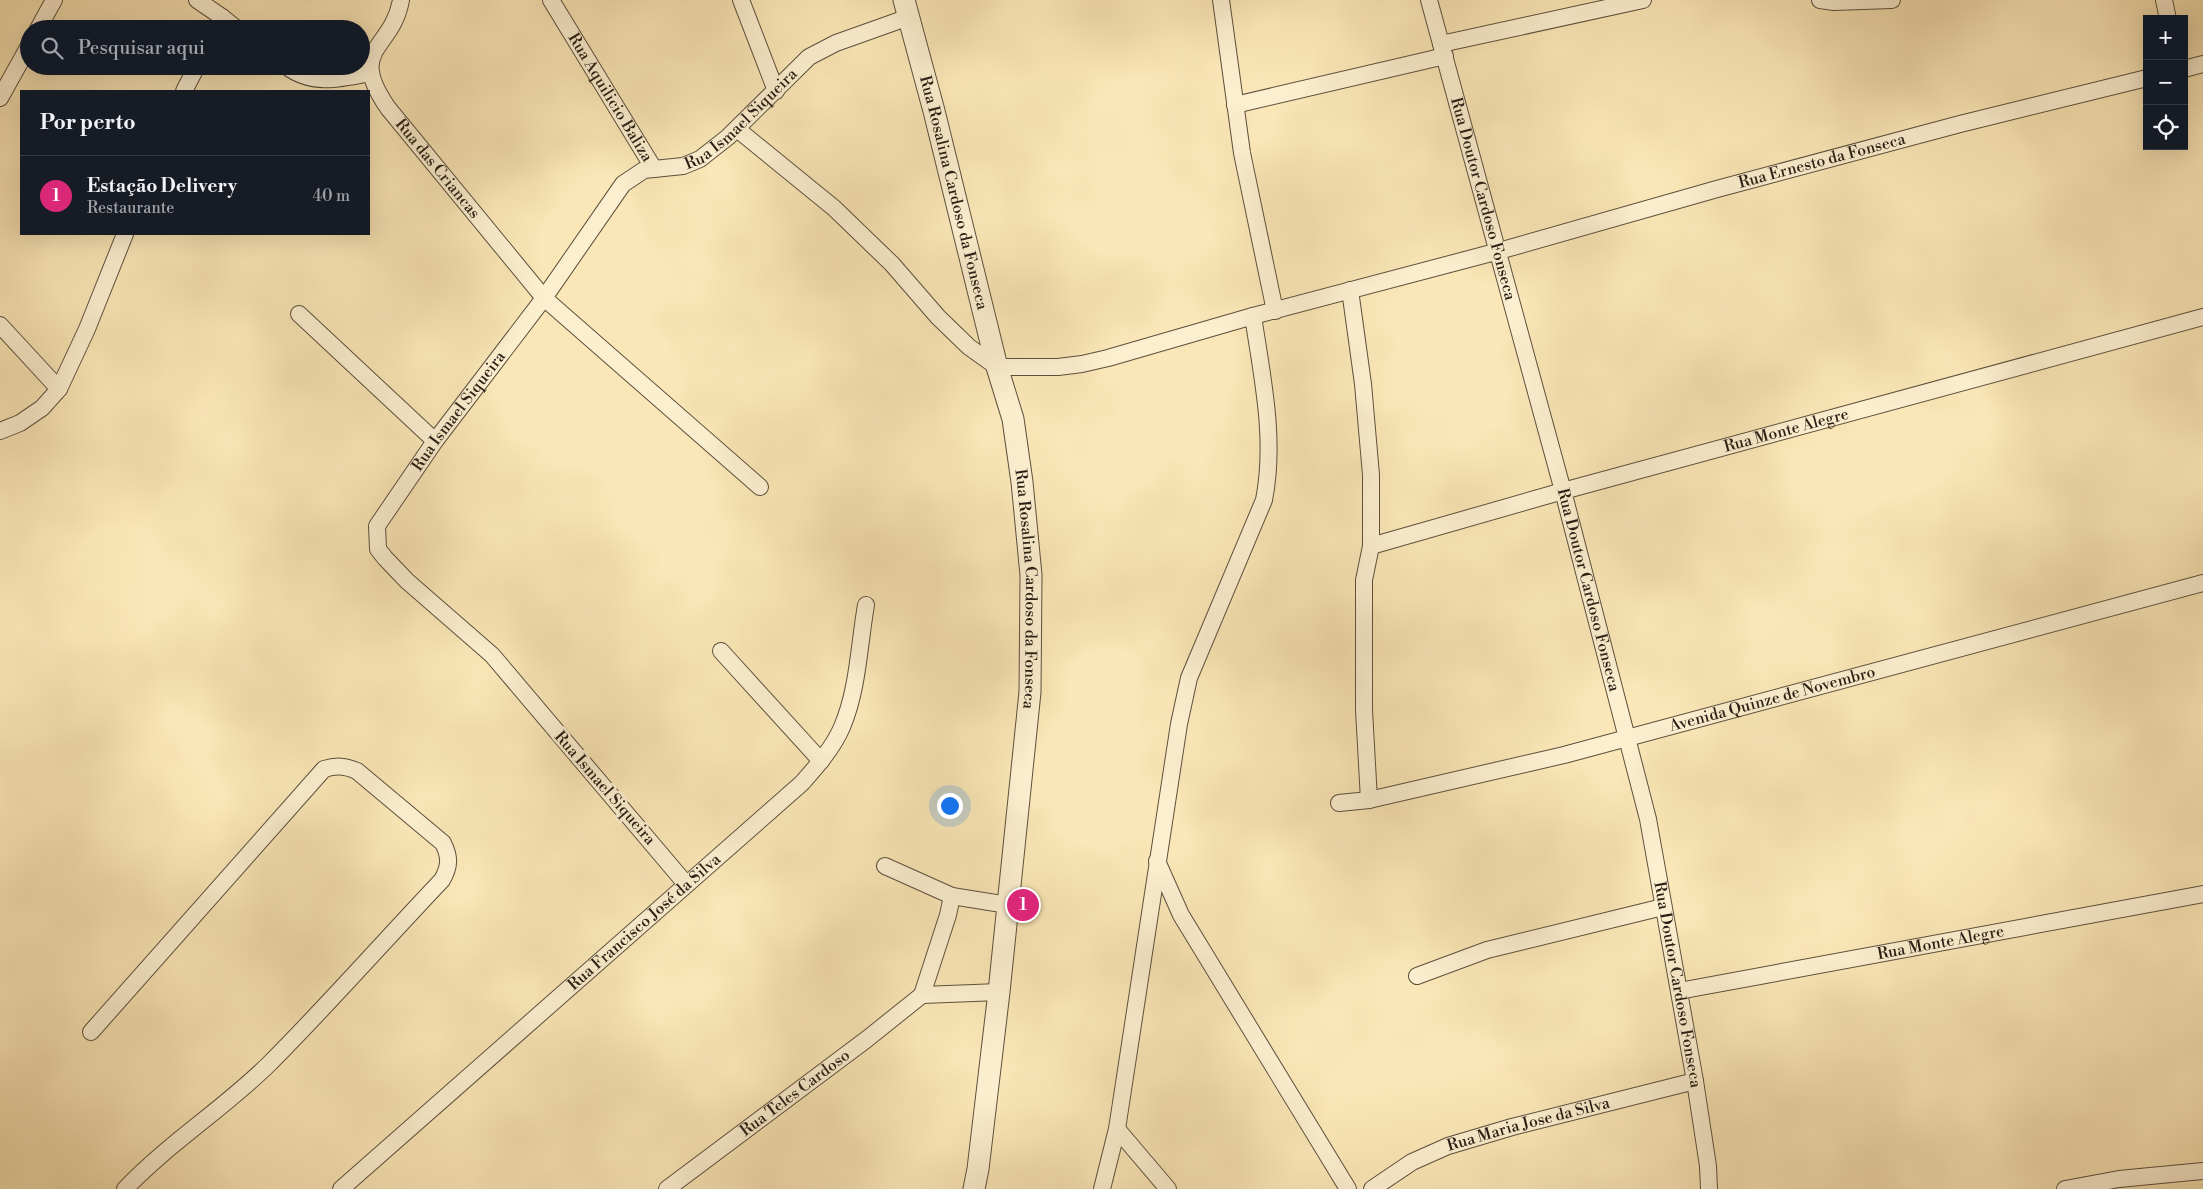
<!DOCTYPE html>
<html lang="pt">
<meta charset="utf-8">
<style>
:root{--surface:#171b24;--page:#242831;--text:#f1f3f6;--muted:#9ea1a6;--line:#363941;--accent:#db2777}
body{margin:0;font-family:"Libre Bodoni",serif;background:var(--page);color:var(--text)}
.controls{position:absolute;right:15px;top:15px;display:grid;overflow:hidden;border-radius:0px;box-shadow:0 5px 20px #0002}
.controls button{width:45px;height:45px;display:grid;place-items:center;padding:0;border:0;border-bottom:1px solid var(--line);background:var(--surface);color:var(--text);font:25px sans-serif}
.you{position:absolute;left:949px;top:805px;width:18px;height:18px;margin:-12px;border:4px solid #fff;border-radius:50%;background:#1a73e8;box-shadow:0 0 0 8px #1a73e833}
.badge{display:grid;place-items:center;width:32px;height:32px;border-radius:50%;background:var(--accent);color:#fff;font-size:16px;font-weight:700}
.pin{position:absolute;translate:-50% -50%;border:2px solid #fff;box-shadow:0 1px 5px #0006}
.list{margin:0;padding:0;list-style:none}
h2{display:flex;justify-content:space-between;align-items:center;height:65px;margin:0;padding:0 20px;font-size:21px}
h2 small{font-size:16px;font-weight:400;color:var(--muted)}
.list li{display:grid;grid-template-columns:32px 1fr auto;gap:15px;align-items:center;box-sizing:border-box;height:80px;padding:0 20px;border-top:1px solid var(--line)}
.list b{display:block;font-size:19px;white-space:nowrap}
.list p{margin:0;font-size:16px;white-space:nowrap;color:var(--muted)}
.list em{font-size:16px;font-style:normal;color:var(--muted)}
.icon{flex:none;width:28px;height:28px;fill:none;stroke:currentColor;stroke-width:2;stroke-linecap:round;stroke-linejoin:round}
.map{position:relative;flex:none;width:2203px;height:1189px;overflow:hidden}
.search{position:absolute;background:var(--surface);box-shadow:0 5px 20px #0002;left:20px;top:20px;width:350px;height:55px;display:flex;align-items:center;gap:12px;box-sizing:border-box;padding:0 18px;border-radius:28px;color:var(--muted);font-size:19px}
.panel{position:absolute;background:var(--surface);box-shadow:0 5px 20px #0002;left:20px;top:90px;width:350px;height:145px;border-radius:0px}
.map>svg:first-child{display:block}
</style>
<div class="map">
<svg width="2203" height="1189" viewBox="0 0 2203 1189">
<rect width="100%" height="100%" fill="#fae6b6"/>
<filter id="stains"><feTurbulence type="fractalNoise" baseFrequency=".004" numOctaves="4"/><feColorMatrix values="0 0 0 0 .2 0 0 0 0 .09 0 0 0 0 .02 0 0 0 .5 -.17"/></filter>
<radialGradient id="worn" r=".72"><stop offset=".6" stop-color="#630" stop-opacity="0"/><stop offset="1" stop-color="#630" stop-opacity=".3"/></radialGradient>
<g fill="none" stroke-linecap="round" stroke-linejoin="round">
<!-- minor casing -->
<g stroke="#5c503d" stroke-width="18">
<g id="minor">
<path d="M197,0l25,17 -6,12"/>
<path id="s1" d="M401,0c-9,51 -55,47 -13,108l156,190 216,189"/>
<path id="s2" d="M551,0l103,169"/>
<path d="M741,0l35,91"/>
<path d="M1221,0l21,153 33,158"/>
<path id="s3" d="M1429,0l134,491 85,328 47,262 13,85 1,23"/>
<path d="M1820,0l14,2 58,-2"/>
<path d="M2164,0l4,19"/>
<path d="M222,17l15,12"/>
<path d="M38,29l16,-29"/>
<path d="M1441,44l202,-44"/>
<path d="M286,66c26,20 54,13 84,7"/>
<path d="M2184,69l19,-5"/>
<path d="M184,91l13,-25"/>
<path d="M0,98l29,-52"/>
<path d="M1235,105l210,-49"/>
<path id="s4" d="M737,129l97,79 58,56 46,53 31,30 28,20h61l24,-3 26,-6 145,-42 246,-65 218,-62 243,-65 187,-46"/>
<path d="M1350,290l13,94 8,91v71l-7,34v130l5,90"/>
<path d="M299,314l136,127"/>
<path d="M0,325l59,64"/>
<path d="M0,431l20,-8 22,-15 17,-19 28,-60 38,-95"/>
<path id="s5" d="M1371,546l192,-55 640,-174"/>
<path d="M721,651l100,110"/>
<path id="s6" d="M1339,803l30,-3 195,-45 639,-172"/>
<path d="M1157,861l24,54 167,274"/>
<path d="M885,866l67,30 56,9"/>
<path id="s7" d="M686,884l-194,-229 -85,-74 -22,-23 -7,-9 -1,-23 58,-85 109,-143 79,-114 21,-14 39,-4 17,-7 28,-22 81,-80 27,-14 73,-26"/>
<path d="M952,896l-4,19 -26,80 77,-3"/>
<path d="M1417,976l70,-26 176,-43"/>
<path id="s8" d="M1679,991l524,-97"/>
<path d="M91,1032l233,-263c13,-4 21,-3 33,2l86,72c7,14 7,23 -1,37 -58,61 -114,125 -174,185 -45,44 -99,78 -143,124"/>
<path d="M1117,1129l51,60"/>
<path id="s9" d="M341,1189l461,-406c15,-17 31,-35 40,-56 16,-37 17,-82 24,-122"/>
<path id="s10" d="M667,1189l200,-150 55,-44"/>
<path d="M1102,1189l15,-60 62,-405 10,-46 75,-178c12,-61 -2,-124 -11,-184"/>
<path id="s11" d="M1372,1189l40,-27 36,-16 64,-19 183,-46"/>
<path d="M2065,1189l54,-10 84,-8"/>
</g>
</g>
<!-- tertiary casing -->
<g stroke="#5c503d" stroke-width="23">
<g id="tertiary">
<path id="s12" d="M904,0l30,111 63,256 16,52 9,63 9,93 -1,117 -31,300 -21,177 -4,20"/>
</g>
</g>
<!-- minor -->
<use href="#minor" stroke="#fcefd0" stroke-width="16"/>
<!-- tertiary -->
<use href="#tertiary" stroke="#fcefd0" stroke-width="21"/>
</g>
<g text-anchor="middle" dominant-baseline="central" stroke-width="5" stroke-linejoin="round" paint-order="stroke">
<!-- street labels -->
<g font-size="16" fill="#281e15" stroke="#fcefd0">
<text stroke="none"><textPath href="#s2" startOffset="114">Rua Aquilicio Baliza</textPath></text>
<text stroke="none"><textPath href="#s7" startOffset="1040">Rua Ismael Siqueira</textPath></text>
<text stroke="none"><textPath href="#s4" startOffset="1206">Rua Ernesto da Fonseca</textPath></text>
<text stroke="none"><textPath href="#s1" startOffset="198">Rua das Criancas</textPath></text>
<text stroke="none"><textPath href="#s12" startOffset="199">Rua Rosalina Cardoso da Fonseca</textPath></text>
<text stroke="none"><textPath href="#s3" startOffset="206">Rua Doutor Cardoso Fonseca</textPath></text>
<text stroke="none"><textPath href="#s7" startOffset="620">Rua Ismael Siqueira</textPath></text>
<text stroke="none"><textPath href="#s5" startOffset="431">Rua Monte Alegre</textPath></text>
<text stroke="none"><textPath href="#s12" startOffset="604">Rua Rosalina Cardoso da Fonseca</textPath></text>
<text stroke="none"><textPath href="#s3" startOffset="611">Rua Doutor Cardoso Fonseca</textPath></text>
<text stroke="none"><textPath href="#s6" startOffset="446">Avenida Quinze de Novembro</textPath></text>
<text transform="translate(605 788) rotate(49)">Rua Ismael Siqueira</text>
<text stroke="none"><textPath href="#s9" startOffset="404">Rua Francisco José da Silva</textPath></text>
<text stroke="none"><textPath href="#s8" startOffset="266">Rua Monte Alegre</textPath></text>
<text stroke="none"><textPath href="#s3" startOffset="1016">Rua Doutor Cardoso Fonseca</textPath></text>
<text stroke="none"><textPath href="#s10" startOffset="160">Rua Teles Cardoso</textPath></text>
<text stroke="none"><textPath href="#s11" startOffset="171">Rua Maria Jose da Silva</textPath></text>
</g>
</g>
<rect width="100%" height="100%" filter="url(#stains)"/>
<rect width="100%" height="100%" fill="url(#worn)"/>
</svg>
<div class="controls">
<button>+</button>
<button>−</button>
<button><svg class="icon" aria-label="locate" viewBox="0 0 24 24"><circle cx="12" cy="12" r="6"/><path d="M12 2v4M12 18v4M2 12h4M18 12h4"/></svg></button>
</div>
<div class="you"></div>
<div class="pin badge" style="left:1023px;top:905px">1</div>
<div class="search"><svg class="icon" aria-label="search" viewBox="0 0 24 24"><circle cx="10" cy="10" r="6"/><path d="M15 15l6 6"/></svg>Pesquisar aqui</div>
<section class="panel">
<h2>Por perto<small></small></h2>
<ul class="list">
<li><span class="badge">1</span><div><b>Estação Delivery</b><p>Restaurante</p></div><em>40 m</em></li>
</ul>
</section>
</div>
